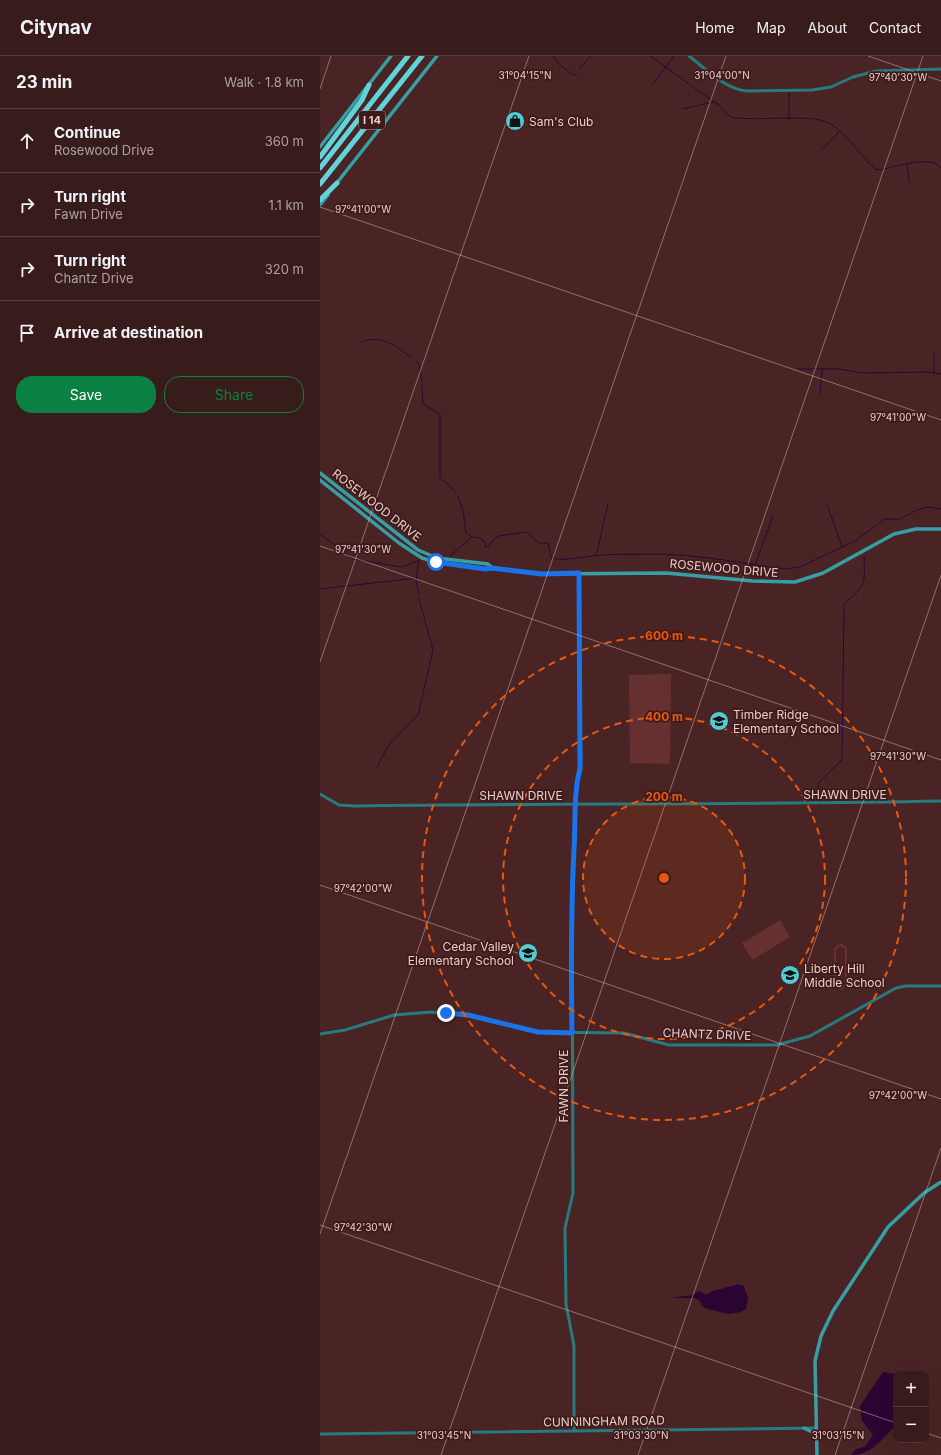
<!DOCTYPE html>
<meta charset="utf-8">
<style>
:root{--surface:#381b1b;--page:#3f2424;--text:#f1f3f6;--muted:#aba1a3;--line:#52393a;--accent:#0b8043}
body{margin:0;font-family:Inter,sans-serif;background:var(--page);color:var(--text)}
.controls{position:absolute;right:12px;bottom:12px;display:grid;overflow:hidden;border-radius:8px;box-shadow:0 4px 16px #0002}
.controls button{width:36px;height:36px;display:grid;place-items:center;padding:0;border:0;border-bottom:1px solid var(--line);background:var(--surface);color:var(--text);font:20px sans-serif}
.stop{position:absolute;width:12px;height:12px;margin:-9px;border:3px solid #1a73e8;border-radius:50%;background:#fff}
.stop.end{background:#1a73e8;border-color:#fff;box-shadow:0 1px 4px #0008}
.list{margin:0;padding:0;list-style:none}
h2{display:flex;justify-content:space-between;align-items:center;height:52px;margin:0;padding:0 16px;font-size:17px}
h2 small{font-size:13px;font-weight:400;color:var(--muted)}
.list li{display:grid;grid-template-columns:26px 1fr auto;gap:12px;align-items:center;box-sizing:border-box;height:64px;padding:0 16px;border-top:1px solid var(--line)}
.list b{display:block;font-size:15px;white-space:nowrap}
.list p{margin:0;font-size:13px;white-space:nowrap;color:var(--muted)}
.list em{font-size:13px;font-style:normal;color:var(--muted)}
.actions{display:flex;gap:8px;padding:12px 16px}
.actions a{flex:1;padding:9px 0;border:1px solid var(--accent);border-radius:16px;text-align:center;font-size:14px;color:var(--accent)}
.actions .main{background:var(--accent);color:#fff}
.icon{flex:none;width:22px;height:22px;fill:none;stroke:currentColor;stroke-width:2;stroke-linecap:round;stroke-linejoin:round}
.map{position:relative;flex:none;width:621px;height:1399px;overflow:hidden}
header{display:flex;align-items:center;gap:24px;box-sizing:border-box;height:56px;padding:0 20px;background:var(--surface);border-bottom:1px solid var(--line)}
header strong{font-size:19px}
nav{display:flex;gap:22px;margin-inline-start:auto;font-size:14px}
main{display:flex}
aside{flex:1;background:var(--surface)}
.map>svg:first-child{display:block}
</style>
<header>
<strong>Citynav</strong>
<nav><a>Home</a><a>Map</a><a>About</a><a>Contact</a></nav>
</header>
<main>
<aside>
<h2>23 min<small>Walk · 1.8 km</small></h2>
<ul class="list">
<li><svg class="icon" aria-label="ahead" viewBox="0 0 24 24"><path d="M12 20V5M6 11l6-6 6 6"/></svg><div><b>Continue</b><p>Rosewood Drive</p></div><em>360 m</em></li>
<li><svg class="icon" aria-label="right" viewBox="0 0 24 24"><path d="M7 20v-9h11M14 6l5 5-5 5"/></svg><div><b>Turn right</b><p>Fawn Drive</p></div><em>1.1 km</em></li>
<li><svg class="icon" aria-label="right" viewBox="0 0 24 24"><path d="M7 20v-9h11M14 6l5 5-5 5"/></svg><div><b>Turn right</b><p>Chantz Drive</p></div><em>320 m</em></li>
<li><svg class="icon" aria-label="arrive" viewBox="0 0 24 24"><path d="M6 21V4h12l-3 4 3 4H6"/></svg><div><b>Arrive at destination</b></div></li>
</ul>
<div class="actions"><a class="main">Save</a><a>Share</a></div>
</aside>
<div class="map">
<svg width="621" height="1399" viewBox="0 0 621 1399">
<rect width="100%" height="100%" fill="#4a2424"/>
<!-- green -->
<path fill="#673030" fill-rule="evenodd" d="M351,618l-1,90 -40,-1 -1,-88z
M460,864l10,17 -38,23 -10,-17z
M522,888l5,4v36l-5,6 -5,-2 -3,-4v-35l3,-4zM520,890l5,3v35l-3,4 -6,-5v-33z"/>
<!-- water -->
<path fill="#2b0532" d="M418,1228l6,2 4,12 -2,11 -5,3 -13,2 -20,-5 -5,-2 -4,-7 -5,-2h-23l21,-3 7,-4 7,4 4,-3z
M563,1316l13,2v52c-15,13 -24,29 -45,29l4,-5 10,-4 8,-11 -11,-14 -2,-15z"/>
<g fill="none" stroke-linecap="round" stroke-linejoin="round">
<!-- stream -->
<path stroke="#2b0532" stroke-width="1" d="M233,0l7,9 14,11 3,-3
M330,0l70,50 10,11c26,5 79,-4 99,6 16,9 32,33 46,46 9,2 13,-2 22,-3 12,-3 25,-6 38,-3l6,5
M259,13l12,-13
M332,29l22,-29
M362,53l32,-7
M469,63v-26
M502,94l17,-18
M587,109l2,17
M41,286c21,-8 35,4 51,16
M96,305l3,3 3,17
M478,313h41l23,4 67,-1 12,2
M614,316v-19
M102,329l1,19 17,10v64l10,8 5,6
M500,337l2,-23
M138,440l5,14 3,23 6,4
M507,448l15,43
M0,478l33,25 49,8 18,-7
M130,500l22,-19 8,1 5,4 1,6 12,-12 29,-4 12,11h9l3,15c11,3 24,0 35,-1 21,-4 44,-2 65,-3 45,0 90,9 134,15l15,-2 57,-27 27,-21h16l17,-9 11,-3 13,2
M276,500l12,-52
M435,509l18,-49
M0,533l97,-11
M99,539l-3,-14 3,-21
M57,711l11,-21 30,-31 15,-65 -14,-51
M499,742l-1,-15 23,-22 1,-3 2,-151v-3c22,-19 21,-19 20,-48"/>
<!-- tertiary -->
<path stroke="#277a80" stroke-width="3" d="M369,0c17,13 36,33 58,35l65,-1 19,-3 22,-10 23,-6 65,-2
M0,738l19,11 16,1c196,-3 391,-1 586,-5
M0,978l25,-4 49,-15 37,-3 37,3 70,17 86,1 45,12h108l33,-9 86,-48 10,-2h35
M254,1374v-84l-8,-42 -1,-76 8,-35 -1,-309c0,-12 2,-24 2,-37 1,-27 -1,-52 7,-79l-2,-195
M0,1378l496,-6"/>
<!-- secondary -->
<path stroke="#369fa6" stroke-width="3.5" d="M0,91l71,-91
M16,128l101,-128
M0,149l8,-10
M0,417l98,77 19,8 51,6 4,4
M0,424l79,63 23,15 14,4 49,7 7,-1 50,6 124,-1 87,8 42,1 28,-9 71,-39 22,-5h25
M484,1372l8,4 5,6
M497,1399l-2,-94 6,-25 12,-25 55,-84 36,-34 17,-11"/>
<!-- motorway -->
<path stroke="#61d3db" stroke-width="5" d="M0,101l42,-57 7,-15
M0,112l88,-112
M0,128l102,-128
M0,144l17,-17"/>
</g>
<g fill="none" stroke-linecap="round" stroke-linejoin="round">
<!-- route -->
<path stroke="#1a73e8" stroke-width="5" d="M116,506l49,7 7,-1 50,6 37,-1 1,195c-7,28 -4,52 -6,81 -3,61 -3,122 -2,184l-34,-1 -70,-17 -22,-2"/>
</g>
<!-- ticks -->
<path fill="none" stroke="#e6cdcb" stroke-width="1" stroke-opacity="0.45" d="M548,0l73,25M0,33l11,-33M0,151l621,213M0,490l621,214M0,606l209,-606M0,829l621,214M0,1169l576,198M0,1178l406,-1178M606,1377l15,5M121,1399l482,-1399M318,1399l303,-880M515,1399l106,-307"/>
<!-- distance rings -->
<circle cx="344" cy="822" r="81" fill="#e8590c" fill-opacity=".12"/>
<g fill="none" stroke="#e8590c" stroke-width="2" stroke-dasharray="7 5">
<circle cx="344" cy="822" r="81"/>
<circle cx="344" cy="822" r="161"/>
<circle cx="344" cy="822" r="242"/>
</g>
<!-- icons -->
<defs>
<g id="shop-disc" transform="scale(1)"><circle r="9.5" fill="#51ccd4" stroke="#3f1a1a"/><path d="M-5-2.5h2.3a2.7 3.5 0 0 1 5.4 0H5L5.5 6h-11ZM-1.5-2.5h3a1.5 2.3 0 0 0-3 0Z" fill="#111"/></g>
<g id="school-disc" transform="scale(1)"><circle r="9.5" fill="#51ccd4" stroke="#3f1a1a"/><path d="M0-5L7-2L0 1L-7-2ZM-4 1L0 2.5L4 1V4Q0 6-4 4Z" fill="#111"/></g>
</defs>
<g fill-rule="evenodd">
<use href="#shop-disc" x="195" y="65"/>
<use href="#school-disc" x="399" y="665"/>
<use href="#school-disc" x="208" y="897"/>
<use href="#school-disc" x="470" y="919"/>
</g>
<g text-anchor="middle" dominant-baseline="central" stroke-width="3.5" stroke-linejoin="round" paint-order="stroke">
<!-- shield labels -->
<rect fill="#3f1a1a" stroke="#b49796" stroke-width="1" x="39" y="55" width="26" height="18" rx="3"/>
<g font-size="11" font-weight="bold" fill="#e6cdcb">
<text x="52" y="64">I 14</text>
</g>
<!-- poi labels -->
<g font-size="12" fill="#e6cdcb" stroke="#3f1a1a" text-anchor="start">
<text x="209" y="65">Sam's Club</text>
<text x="413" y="658">Timber Ridge<tspan x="413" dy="14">Elementary School</tspan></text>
<text x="194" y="890" text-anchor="end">Cedar Valley<tspan x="194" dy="14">Elementary School</tspan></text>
<text x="484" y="912">Liberty Hill<tspan x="484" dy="14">Middle School</tspan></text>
</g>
<!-- street labels -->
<g font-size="12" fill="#e6cdcb" stroke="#3f1a1a">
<text transform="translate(57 449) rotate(38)">ROSEWOOD DRIVE</text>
<text transform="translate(404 512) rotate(5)">ROSEWOOD DRIVE</text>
<text x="525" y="738">SHAWN DRIVE</text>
<text x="201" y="739">SHAWN DRIVE</text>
<text transform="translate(387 978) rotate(2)">CHANTZ DRIVE</text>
<text transform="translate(243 1030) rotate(-90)">FAWN DRIVE</text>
<text transform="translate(284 1365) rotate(-1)">CUNNINGHAM ROAD</text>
</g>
</g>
<g font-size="10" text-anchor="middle" fill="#e6cdcb" stroke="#3f1a1a" stroke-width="3.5" stroke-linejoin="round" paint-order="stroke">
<text x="205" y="23">31°04'15"N</text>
<text x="402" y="23">31°04'00"N</text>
<text x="578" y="25">97°40'30"W</text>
<text x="43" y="157">97°41'00"W</text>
<text x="578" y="365">97°41'00"W</text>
<text x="43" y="497">97°41'30"W</text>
<text x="578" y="704">97°41'30"W</text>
<text x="43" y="836">97°42'00"W</text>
<text x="578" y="1043">97°42'00"W</text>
<text x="43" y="1175">97°42'30"W</text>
<text x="124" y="1383">31°03'45"N</text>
<text x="321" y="1383">31°03'30"N</text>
<text x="518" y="1383">31°03'15"N</text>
</g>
<circle cx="344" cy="822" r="6" fill="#e8590c" stroke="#3f1a1a" stroke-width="2"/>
<g font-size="12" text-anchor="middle" font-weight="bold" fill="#e8590c" stroke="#3f1a1a" stroke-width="3.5" stroke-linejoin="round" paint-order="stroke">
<text x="344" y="584">600 m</text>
<text x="344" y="665">400 m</text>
<text x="344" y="745">200 m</text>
</g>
</svg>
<div class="controls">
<button>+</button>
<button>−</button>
</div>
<div class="stop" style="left:116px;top:506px"></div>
<div class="stop end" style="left:126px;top:957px"></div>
</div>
</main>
